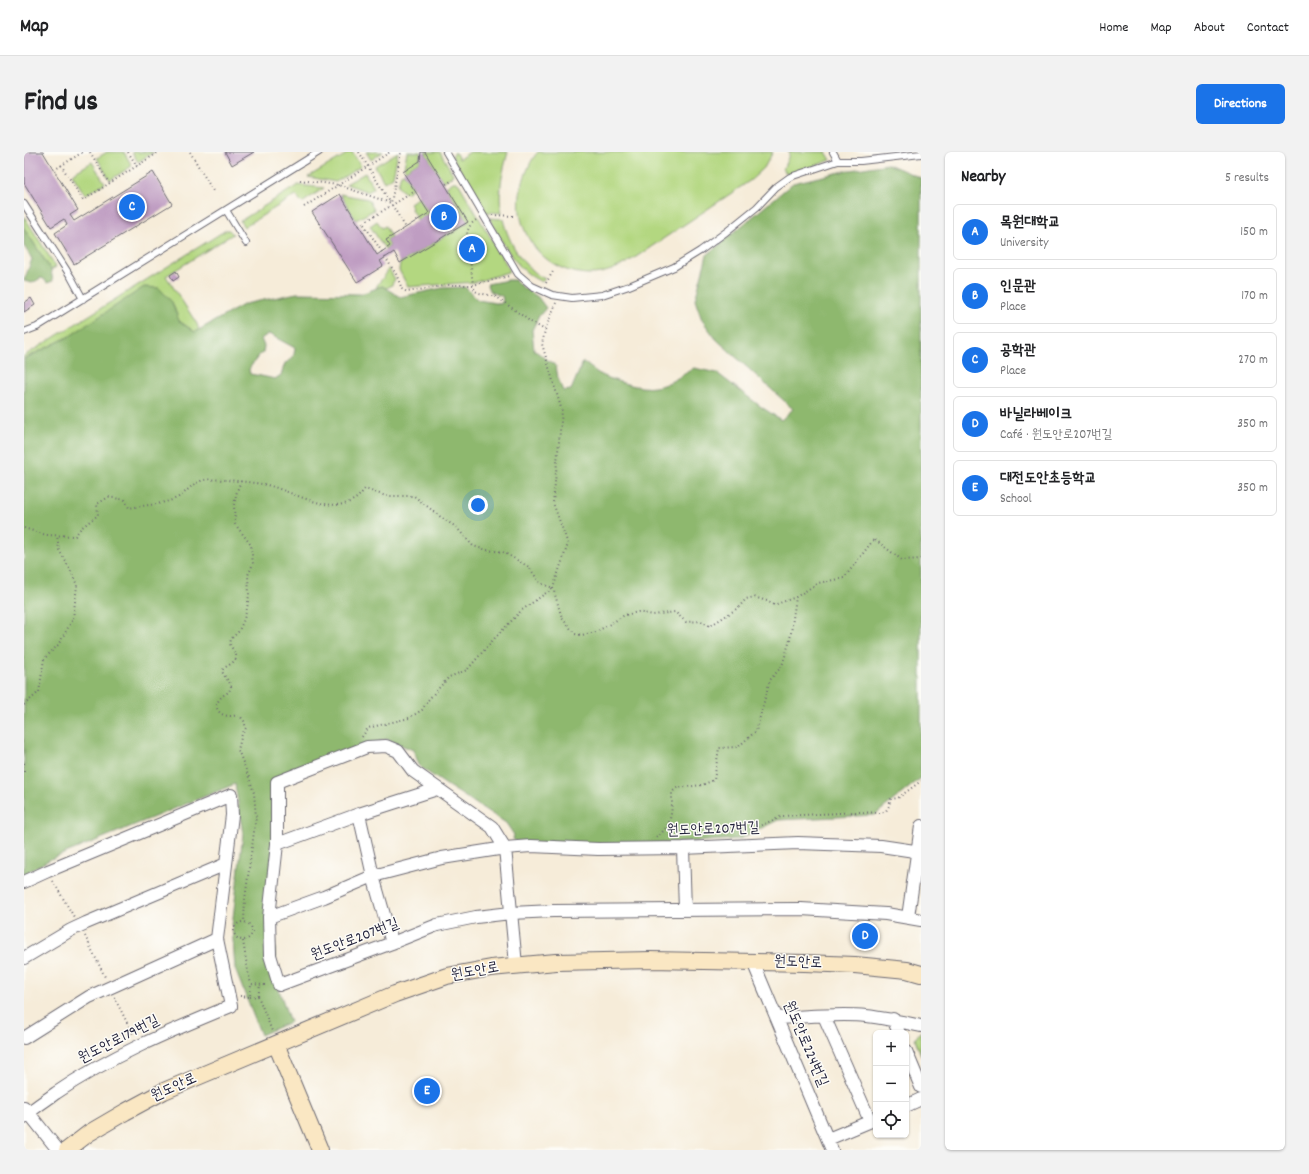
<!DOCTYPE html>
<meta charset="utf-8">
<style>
:root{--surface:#fff;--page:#f2f2f2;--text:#202124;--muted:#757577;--line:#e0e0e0;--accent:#1a73e8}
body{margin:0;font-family:Dekko,"Poor Story",sans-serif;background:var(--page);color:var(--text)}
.controls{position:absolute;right:12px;bottom:12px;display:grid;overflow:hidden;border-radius:6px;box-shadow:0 1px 3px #0004}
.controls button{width:36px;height:36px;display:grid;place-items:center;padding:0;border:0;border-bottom:1px solid var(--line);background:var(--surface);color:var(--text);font:20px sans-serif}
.you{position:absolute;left:454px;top:353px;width:14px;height:14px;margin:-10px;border:3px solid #fff;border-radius:50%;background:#1a73e8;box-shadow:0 0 0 6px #1a73e833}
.badge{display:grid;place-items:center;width:26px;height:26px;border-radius:50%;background:var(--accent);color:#fff;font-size:13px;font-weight:700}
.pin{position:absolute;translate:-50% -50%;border:2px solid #fff;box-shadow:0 1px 4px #0006}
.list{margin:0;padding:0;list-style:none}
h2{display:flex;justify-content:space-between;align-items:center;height:52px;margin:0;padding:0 16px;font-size:17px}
h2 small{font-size:13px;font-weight:400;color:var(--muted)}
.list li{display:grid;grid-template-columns:26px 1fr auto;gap:12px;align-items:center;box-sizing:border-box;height:56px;margin:0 8px 8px;padding:0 8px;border:1px solid var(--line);border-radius:6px}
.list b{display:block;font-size:15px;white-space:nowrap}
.list p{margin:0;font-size:13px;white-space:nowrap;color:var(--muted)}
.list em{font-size:13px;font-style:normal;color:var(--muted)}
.icon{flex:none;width:22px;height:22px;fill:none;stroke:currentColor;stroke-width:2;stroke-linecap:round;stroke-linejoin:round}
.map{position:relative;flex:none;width:897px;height:998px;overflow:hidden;border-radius:6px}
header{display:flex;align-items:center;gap:24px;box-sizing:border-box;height:56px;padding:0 20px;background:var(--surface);border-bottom:1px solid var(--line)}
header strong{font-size:19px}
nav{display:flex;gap:22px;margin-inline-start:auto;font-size:14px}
.intro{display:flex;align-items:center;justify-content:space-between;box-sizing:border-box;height:96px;padding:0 24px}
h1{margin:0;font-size:28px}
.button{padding:10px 18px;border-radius:6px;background:var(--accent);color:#fff;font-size:14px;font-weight:700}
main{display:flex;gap:24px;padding:0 24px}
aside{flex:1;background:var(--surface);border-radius:6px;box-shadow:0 1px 3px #0004}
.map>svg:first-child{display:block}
</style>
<header>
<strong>Map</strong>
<nav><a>Home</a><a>Map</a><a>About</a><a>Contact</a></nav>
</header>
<div class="intro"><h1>Find us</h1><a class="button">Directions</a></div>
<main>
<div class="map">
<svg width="897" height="998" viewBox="0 0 897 998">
<rect width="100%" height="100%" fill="#fdfcf7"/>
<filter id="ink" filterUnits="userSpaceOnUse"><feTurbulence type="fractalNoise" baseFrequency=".025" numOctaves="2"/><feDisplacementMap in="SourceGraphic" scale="8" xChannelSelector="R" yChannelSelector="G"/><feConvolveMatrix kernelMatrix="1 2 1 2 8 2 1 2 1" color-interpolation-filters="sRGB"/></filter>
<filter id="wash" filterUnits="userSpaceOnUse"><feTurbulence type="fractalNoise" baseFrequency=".012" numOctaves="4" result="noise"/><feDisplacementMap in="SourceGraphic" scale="16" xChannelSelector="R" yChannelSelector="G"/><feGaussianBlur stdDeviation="0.9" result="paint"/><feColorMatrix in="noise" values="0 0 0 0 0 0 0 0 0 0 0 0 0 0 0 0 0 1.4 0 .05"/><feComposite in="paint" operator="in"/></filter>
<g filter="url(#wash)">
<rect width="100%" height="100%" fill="#f6ecd9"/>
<!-- green -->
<path fill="#b3d780" stroke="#6a7c5e" d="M83,0h17l8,14 -22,14 -13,-22z
M108,0h22l-16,10z
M326,0h2l9,14 -25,16 -28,-5z
M342,0h17l-12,8z
M374,0l-5,25 -9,5 -9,-16z
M383,0h14l-1,9 -14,9 -2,-3z
M401,0h15l13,22 -1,2 -9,6z
M431,0l4,7 11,-7h38c-5,19 -11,41 -6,61l-18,-1 -32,-56z
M514,0h235l-9,16 -13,12 -115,77c-14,9 -31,18 -48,17 -50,-2 -82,-52 -63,-98 3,-8 7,-18 13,-24z
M764,0h38l5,8 -42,15 -3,-2 -3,-4 7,-16z
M68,10l13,21 -20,12 -13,-21z
M341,21l9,15 -6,4 -22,-8z
M380,21l9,15 -7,5 -4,-2 -4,-6 3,-11z
M429,30h3l3,2 50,85 -1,3 -32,10 -68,5 -9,-17 1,-7 68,-41 -22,-35z
M274,33l26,3 -22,15 -6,-8 -52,32 -4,-6z
M316,42l28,5 6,11 -18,10z
M395,45l10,16 -11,8 -7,-12 1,-2 -2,-4z
M0,64l32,51 -5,3 -27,-42z
M465,66l14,1c5,22 20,50 42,60l-3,3c-27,-12 -39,-39 -53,-64z
M353,69l5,7 3,-2 6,11 -5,3 4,6 -5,3 -15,-23z
M202,78h3l4,4 -67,42 31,48 2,6 -4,2 -16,-11 -7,-19 -102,34 -46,23v-3z
M364,117h1l6,10 -4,7 -5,2 -4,-2 -6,2c3,-8 10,-11 12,-19z
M897,879v24l-6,-16z"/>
<!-- forest -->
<path fill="#8eb86e" stroke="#586d54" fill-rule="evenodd" d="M864,12l33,14v600l-46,37 -97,5 -39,19 -132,8 -86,-2 -8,-6 1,-4 -8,-12 -61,-39 -25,-17 -7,-17 -27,-11 -111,43 -3,87 4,112 14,41 -29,13 -26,-66 -3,-43 11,-92 -8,-50 -184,75 -27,15v-515l46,-23 74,-49 15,1 13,14 7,19 16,11 50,-28 52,-11 64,1 21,-8 18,11 42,-9 23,-1 13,13 23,4 2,-4 -1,-4c-7,-3 -14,-3 -15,-12l21,-4h7l7,7 16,10 8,11 -7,8 -7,14 2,20 22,16 2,12 5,13 8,-1 12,-28c5,3 10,8 15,11 12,7 43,17 57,14 14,-2 27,-12 39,-19l23,5 43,33 21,14 12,-11 -77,-70 -14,-19 -7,-20 12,-45 86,-72 52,-12zM245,182l26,14c-1,8 -2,12 -10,15l-4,12 -6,4 -14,-3 -11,-2 -1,-5 10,-14 4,-2 1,-7 -3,-7 4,-3z
M0,76l27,42 2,11 -6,2 -3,-4 -3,-1 -9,5 -8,-2 8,-22 -8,-13z"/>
<g id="blocks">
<!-- building -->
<path fill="#bf9dc2" d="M0,0h19l35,58 -8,5 4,6 79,-49 19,32 -98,60 -19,-31 12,-8 -3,-6 -13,8 -27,-44z
M201,0h29l-22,13z
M397,0h4l43,70 -68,41 -6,-11 -14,9 3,5 -26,16 -45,-70 28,-18 37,61 13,-9 -4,-6 43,-27 -26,-41 17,-11z
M152,119l3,6 -6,4 -3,-6z
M7,146l4,7 -11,7v-9z"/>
</g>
</g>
<g filter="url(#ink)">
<use href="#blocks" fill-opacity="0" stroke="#6c6972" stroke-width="1"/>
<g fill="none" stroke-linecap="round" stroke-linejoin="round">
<!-- lane casing -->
<g stroke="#6c6972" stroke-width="8">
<path id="lane" d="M422,0l72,122 14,12 20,9 20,3 30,-3 27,-9 45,-19 26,-16 26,-19 31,-25 19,-20 14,-10 48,-16h23l60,-7
M809,0l5,9
M0,52l47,73 12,22
M202,58l20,33
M0,180l13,-5 282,-175"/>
</g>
<!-- street casing -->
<g stroke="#6c6972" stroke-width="14">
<path id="street" d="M335,662l14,62 19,67
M253,692l82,-30 78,-25
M659,696l2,62
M0,730l24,-11 183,-76 1,20 -15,124 14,67c-61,25 -121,50 -175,87 -11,8 -23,15 -32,24
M245,765l55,-20 49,-21 69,-18 63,-10 26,-2 67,3 85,-1 115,-5 83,3 40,6
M884,765l13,-91
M0,806l47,-28 15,-7 140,-59
M729,810l79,188
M492,813l-11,-117 -13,-21 -79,-56 -15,-20 -12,-5 -19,1 -90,35v62l-8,73 1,38 9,30 113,-42 45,-18 39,-8 35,-4 42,-2 248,-2 85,5 35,6
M800,864l46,105
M753,866c29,-1 60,-5 89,-2 19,2 37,6 55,10
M869,867l6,14
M0,886l65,-41 128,-58
M882,899l15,36
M882,954l15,-7
M0,955l34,43
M804,987l48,-20"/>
</g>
<!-- secondary casing -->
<g stroke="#6c6972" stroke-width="18">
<path id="secondary" d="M252,892l44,106
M43,998l22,-17 36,-21 39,-21 231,-97 52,-18 44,-8 65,-6 95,-2 154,3 50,2 52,5 14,4"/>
</g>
<!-- path -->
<path stroke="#6c6972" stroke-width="2" stroke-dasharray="1 3" stroke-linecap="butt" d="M66,0l19,31
M104,0l9,14
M166,0l23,39
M335,0l31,50
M37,13l22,35 76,-48
M30,18l29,-18
M276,28l38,5 53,18 10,-51
M422,32l7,-4
M368,53l14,23
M280,55l86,-55
M468,63l22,1
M452,68l-5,4 -4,8 6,53 2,6 4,2 18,4 34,25 14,8
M335,74l4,-3
M358,100l-19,-29 52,-32
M361,105l11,17 6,15 5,3 42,-7h24l36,-9
M522,131l8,-13
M532,151l-11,27 -3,14 20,67 -9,92 15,41 -15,44 9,30 13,16 7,1 14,-3 29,-17 13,-3 15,3 22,-3 11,10 15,-1 9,5 28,-18 8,-9 8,-2 13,4 7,4 22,-8 22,-14 26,-5 30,-39 28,21 19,-1
M217,329l-4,10 -3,14 1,19 16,21 2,19 -5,11 1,20 -2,14 -4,13 -5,10 -7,7 -1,5c1,3 5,8 6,11 2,8 -11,10 -14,16 2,6 7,9 9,15l-2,6c-10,4 -19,17 -5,23 6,2 11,0 16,1l4,5 2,7 -4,6 -4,16 12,30 4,13 2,24 -11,82 -1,23
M0,376l22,7 29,1 6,-8 17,-13 -1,-11 12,-7 16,3 4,8c16,-3 32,-3 48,-10 10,-5 14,-15 27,-18 11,-2 45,2 58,4 26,4 67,33 93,15 4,-2 7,-7 10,-10l21,7h28l28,22 14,9 17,19 14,4 16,2 26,15 11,16 13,5
M0,553l15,-13 5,-33 14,-14 15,-26 4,-34 -7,-16 -11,-19 -2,-15
M338,585l6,-9 41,-10 13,-8 6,-10 21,-23 18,-7 26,-30 29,-30 31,-22
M0,611v11
M728,681l7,-7 24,-10 75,-4 23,1 5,-2 3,-5 2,-7 7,-1 23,-17
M632,685c17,-11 16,-27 16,-45l5,-4 25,-3 12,-5 5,-32 19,-1 18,-16 14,-51 12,-14 8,-26 6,-43
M29,729l21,36
M210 779a9 9 0 1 1 18 0a9 9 0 1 1-18 0Z
M61,784l20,41
M219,789l5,31 3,12
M216,844l10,1 1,-13 14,1
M234,844l2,-10
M90,845l20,39
M226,845l8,-1 14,35"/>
<!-- lane -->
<use href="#lane" stroke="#fff" stroke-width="6"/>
<!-- street -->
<use href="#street" stroke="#fff" stroke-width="12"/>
<!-- secondary -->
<use href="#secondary" stroke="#fae7c3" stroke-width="16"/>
</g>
</g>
<g text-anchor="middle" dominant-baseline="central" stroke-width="3" stroke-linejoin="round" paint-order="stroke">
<!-- street labels -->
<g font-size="15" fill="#22223b" stroke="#fdfcf7">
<text transform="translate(689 678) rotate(-2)">원도안로207번길</text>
<text transform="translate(331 788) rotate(-21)">원도안로207번길</text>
<text transform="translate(774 811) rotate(2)">원도안로</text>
<text transform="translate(451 820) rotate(-10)">원도안로</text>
<text transform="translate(95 888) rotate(-27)">원도안로179번길</text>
<text transform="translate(781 892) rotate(67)">원도안로224번길</text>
<text transform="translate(150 936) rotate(-24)">원도안로</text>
</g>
</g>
</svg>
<div class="controls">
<button>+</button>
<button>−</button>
<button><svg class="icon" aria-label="locate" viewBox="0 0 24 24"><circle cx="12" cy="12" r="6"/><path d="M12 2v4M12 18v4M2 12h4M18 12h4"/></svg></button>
</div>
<div class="you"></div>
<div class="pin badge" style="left:448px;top:97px">A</div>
<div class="pin badge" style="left:420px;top:65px">B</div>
<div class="pin badge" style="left:108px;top:55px">C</div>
<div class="pin badge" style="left:841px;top:784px">D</div>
<div class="pin badge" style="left:403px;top:939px">E</div>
</div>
<aside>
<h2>Nearby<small>5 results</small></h2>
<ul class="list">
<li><span class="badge">A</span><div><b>목원대학교</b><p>University</p></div><em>150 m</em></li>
<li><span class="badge">B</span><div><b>인문관</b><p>Place</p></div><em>170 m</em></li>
<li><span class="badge">C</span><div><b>공학관</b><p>Place</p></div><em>270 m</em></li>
<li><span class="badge">D</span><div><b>바닐라베이크</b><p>Café · 원도안로207번길</p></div><em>350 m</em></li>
<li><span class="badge">E</span><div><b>대전도안초등학교</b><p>School</p></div><em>350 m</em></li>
</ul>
</aside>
</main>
